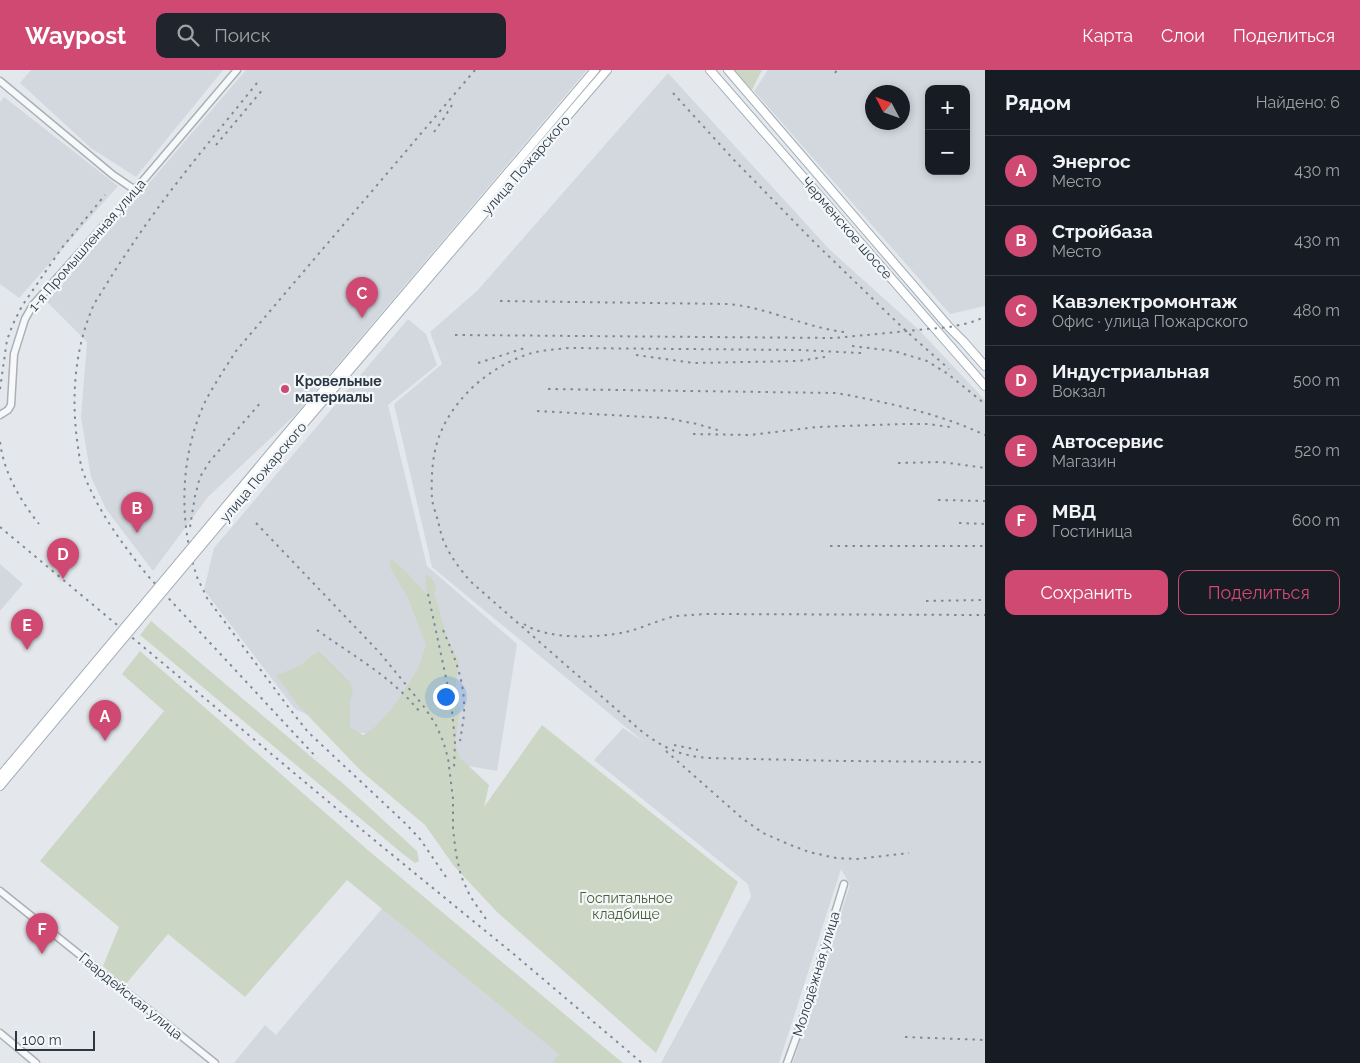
<!DOCTYPE html>
<html lang="ru">
<meta charset="utf-8">
<style>
:root{--surface:#171b24;--page:#20242c;--text:#f1f3f6;--muted:#9ea1a6;--line:#363941;--accent:#d04973}
body{margin:0;font-family:Raleway,sans-serif;background:var(--page);color:var(--text)}
.controls{position:absolute;right:15px;top:15px;display:grid;overflow:hidden;border-radius:10px;box-shadow:0 2px 8px #0003}
.controls button{width:45px;height:45px;display:grid;place-items:center;padding:0;border:0;border-bottom:1px solid var(--line);background:var(--surface);color:var(--text);font:25px sans-serif}
.compass{position:absolute;left:865px;top:15px;width:45px;height:45px;border-radius:50%;background:var(--surface);box-shadow:0 2px 8px #0003;rotate:311deg}
.scale{position:absolute;left:15px;bottom:12px;width:80px;box-sizing:border-box;padding-left:5px;border:2px solid #2b3844;border-top:0;font-size:14px;line-height:18px;white-space:nowrap;color:#2b3844;-webkit-text-stroke:4px #f4f7f9;paint-order:stroke}
.you{position:absolute;left:445px;top:626px;width:18px;height:18px;margin:-12px;border:4px solid #fff;border-radius:50%;background:#1a73e8;box-shadow:0 0 0 8px #1a73e833}
.badge{display:grid;place-items:center;width:32px;height:32px;border-radius:50%;background:var(--accent);color:#fff;font-size:16px;font-weight:700}
.pin{position:absolute;translate:-50% -41px;filter:drop-shadow(0 1px 2px #0008)}
.pin::after{content:'';position:absolute;top:26px;width:18px;height:15px;background:inherit;clip-path:polygon(0 0,100% 0,50% 100%)}
.list{margin:0;padding:0;list-style:none}
h2{display:flex;justify-content:space-between;align-items:center;height:65px;margin:0;padding:0 20px;font-size:21px}
h2 small{font-size:16px;font-weight:400;color:var(--muted)}
.list li{display:grid;grid-template-columns:32px 1fr auto;gap:15px;align-items:center;box-sizing:border-box;height:70px;padding:0 20px;border-top:1px solid var(--line)}
.list b{display:block;font-size:19px;white-space:nowrap}
.list p{margin:0;font-size:16px;white-space:nowrap;color:var(--muted)}
.list em{font-size:16px;font-style:normal;color:var(--muted)}
.actions{display:flex;gap:10px;padding:15px 20px}
.actions a{flex:1;padding:11px 0;border:1px solid var(--accent);border-radius:10px;text-align:center;font-size:18px;color:var(--accent)}
.actions .main{background:var(--accent);color:#fff}
.icon{flex:none;width:28px;height:28px;fill:none;stroke:currentColor;stroke-width:2;stroke-linecap:round;stroke-linejoin:round}
.map{position:relative;flex:none;width:985px;height:993px;overflow:hidden}
header{display:flex;align-items:center;gap:30px;box-sizing:border-box;height:70px;padding:0 25px;background:var(--accent);color:#fff}
header strong{font-size:24px}
nav{display:flex;gap:28px;margin-inline-start:auto;font-size:18px}
.search{width:350px;height:45px;background:var(--page);display:flex;align-items:center;gap:12px;box-sizing:border-box;padding:0 18px;border-radius:10px;color:var(--muted);font-size:19px}
main{display:flex}
aside{flex:1;background:var(--surface)}
.map>svg:first-child{display:block}
</style>
<header>
<strong>Waypost</strong>
<div class="search"><svg class="icon" aria-label="search" viewBox="0 0 24 24"><circle cx="10" cy="10" r="6"/><path d="M15 15l6 6"/></svg>Поиск</div>
<nav><a>Карта</a><a>Слои</a><a>Поделиться</a></nav>
</header>
<main>
<div class="map">
<svg width="985" height="993" viewBox="0 0 985 993">
<rect width="100%" height="100%" fill="#e4e8ec"/>
<!-- built -->
<path fill="#d2d8de" fill-rule="evenodd" d="M31,0h192l-87,107 -45,-29 -71,-65z
M246,0h341l-292,345 -87,82 -55,74 -47,-62 -15,-32 -10,-60 6,-75 -40,-40z
M768,0h217v236l-35,8 -196,-223zM929,19h37v82h-37zM872,22h30v30h-30z
M668,3l162,177 89,80 66,70v663h-192l57,-178 -9,-16 -62,194h-118l90,-166 -3,-13 -154,-124 29,-32 21,14 -212,-175 -38,-163 48,-40 -12,-32 47,-41z
M4,27l114,89 -99,112 -19,-14v-182z
M408,249l18,15 11,31 -49,40 39,161 90,78 -20,127 -41,-7 -88,-31h-19l-54,-24 -91,-119 10,-42z
M0,494l23,20 -23,27z
M391,828l204,165h-361l31,-38 11,10z"/>
<!-- green -->
<path fill="#ccd6c5" d="M732,0h30l-10,20z
M391,488l15,14 21,22 -2,-19 4,1 4,4 3,7 -2,8 3,7 10,36 12,24 -5,35 6,12 -5,32 4,16 30,28 -5,22 58,-82 196,157 -82,171 -159,-141 -43,-46 -29,-41 -64,-54 -64,-67 -21,-29c9,-3 18,-6 26,-11 6,-4 10,-9 17,-13l31,31 3,9 -3,10v26l13,8 12,-8 19,-21 24,-37 8,-24 -18,-47 -18,-31z
M151,551l196,166 70,64 2,10 -4,2 -12,-9 -263,-219z
M140,581l229,200 254,212h-71l7,-9 -212,-174 -102,117 -77,-63 -43,51 -22,-19 16,-39 -79,-66 124,-150 -42,-37z"/>
<g fill="none" stroke-linecap="round" stroke-linejoin="round">
<!-- minor casing -->
<g stroke="#a9b0b6" stroke-width="9">
<path id="minor" d="M0,11l113,94 22,15
M0,345l8,-5 3,-5 3,-51 11,-35 8,-14 73,-82 18,-17 11,-16 102,-120
M0,821l215,172
M0,963l36,30
M787,993l13,-36 44,-143"/>
</g>
<!-- major casing -->
<g stroke="#a3aeb8" stroke-width="10">
<path id="major" d="M710,0l275,316
M728,0l221,257 14,14 22,25
M294,355l301,-355
M299,359l308,-359
M0,706l7,-8
M0,716l10,-12"/>
</g>
<!-- minor -->
<use href="#minor" stroke="#f7f8fa" stroke-width="6"/>
<!-- major -->
<use href="#major" stroke="#fff" stroke-width="8"/>
<!-- rail -->
<path stroke="#7d8a96" stroke-width="2" stroke-dasharray="2.5 5" stroke-linecap="butt" d="M835,3l2,-3
M257,13c-45,56 -92,111 -131,171 -9,13 -17,26 -25,39 -3,5 -7,10 -9,16 -18,43 -21,92 -14,138 1,7 2,15 4,22 14,40 39,73 65,106l170,183
M673,23l61,67 82,84 90,87 43,38
M434,62l10,-14 8,-13
M216,75l48,-57
M500,231l229,3c40,4 75,23 115,28
M455,265l380,3 114,-11 20,-4 16,-6
M852,276l42,5 33,10 21,13 37,30
M861,283l-62,-3 -229,-2c-13,1 -26,2 -38,5 -40,12 -76,42 -92,81 -8,20 -9,44 -8,65 1,7 4,15 6,22 2,8 4,18 8,25 6,13 15,24 24,35l170,149c23,18 40,26 69,28l133,3 143,1
M636,285l58,8 104,-2 27,-4
M478,293l50,-16
M0,319l7,-49 6,-16 9,-18 39,-57 44,-54
M548,319l287,4c14,2 28,5 42,8 37,8 74,18 108,34
M537,341l129,7 31,6 24,7
M693,364l57,1 67,-8 85,-3h26l22,3
M0,372c4,31 20,58 39,82
M898,393l44,-1 43,6
M938,430l47,1
M256,453l124,130 45,55 11,17 7,16 5,17 5,41v30l3,25 5,22 9,20 16,23
M959,453l26,1
M0,457l379,317 137,112 126,107
M190,457l5,-31 5,-19 10,-16 52,-60
M830,476h155
M428,524l23,107 4,40 -1,28
M926,531l59,-1
M524,554c23,16 74,14 102,8 17,-4 34,-13 51,-16 9,-1 18,-1 27,-2l281,1
M317,560c35,25 75,47 102,81
M443,560c10,23 20,47 21,72 1,13 -2,26 -4,39
M674,675l24,5
M666,681l77,68 20,14 25,11 21,8 27,6 21,1 52,-6
M446,807l-26,-38 -14,-15 -98,-92 -19,-24 -82,-110c-3,-7 -7,-14 -10,-21 -19,-57 -17,-123 9,-177 9,-17 20,-33 30,-49l239,-281
M905,967l80,3"/>
<!-- major-bridge casing -->
<g stroke="#a3aeb8" stroke-width="10" stroke-linecap="butt">
<path id="major-bridge" d="M7,698l287,-343
M10,704l289,-345"/>
</g>
<!-- major-bridge -->
<use href="#major-bridge" stroke="#fff" stroke-width="8"/>
</g>
<!-- markers -->
<circle fill="#d04973" stroke="#f4f7f9" stroke-width="2" cx="285" cy="319" r="5"/>
<g text-anchor="middle" dominant-baseline="central" stroke-width="4.5" stroke-linejoin="round" paint-order="stroke">
<!-- street labels -->
<g font-size="14" fill="#2b3844" stroke="#f4f7f9">
<text transform="translate(526 95) rotate(-49)">улица Пожарского</text>
<text transform="translate(847 158) rotate(49)">Черменское шоссе</text>
<text transform="translate(87 175) rotate(-49)">1-я Промышленная улица</text>
<text transform="translate(263 402) rotate(-50)">улица Пожарского</text>
<text transform="translate(816 904) rotate(-73)">Молодёжная улица</text>
<text transform="translate(131 926) rotate(39)">Гвардейская улица</text>
</g>
<!-- poi labels -->
<g font-size="14" font-weight="bold" fill="#2b3844" stroke="#f4f7f9" text-anchor="start">
<text x="295" y="311">Кровельные<tspan x="295" dy="16">материалы</tspan></text>
</g>
<!-- park labels -->
<g font-size="14" fill="#466038" stroke="#f4f7f9">
<text x="626" y="828">Госпитальное<tspan x="626" dy="16">кладбище</tspan></text>
</g>
</g>
</svg>
<div class="controls">
<button>+</button>
<button>−</button>
</div>
<svg class="compass" viewBox="-18 -18 36 36"><path d="M0-13l5 13h-10z" fill="#e53935"/><path d="M0 13l5-13h-10z" fill="#9ea1a6"/></svg>
<div class="scale">100 m</div>
<div class="you"></div>
<div class="pin badge" style="left:105px;top:671px">A</div>
<div class="pin badge" style="left:137px;top:463px">B</div>
<div class="pin badge" style="left:362px;top:248px">C</div>
<div class="pin badge" style="left:63px;top:509px">D</div>
<div class="pin badge" style="left:27px;top:580px">E</div>
<div class="pin badge" style="left:42px;top:884px">F</div>
</div>
<aside>
<h2>Рядом<small>Найдено: 6</small></h2>
<ul class="list">
<li><span class="badge">A</span><div><b>Энергос</b><p>Место</p></div><em>430 m</em></li>
<li><span class="badge">B</span><div><b>Стройбаза</b><p>Место</p></div><em>430 m</em></li>
<li><span class="badge">C</span><div><b>Кавэлектромонтаж</b><p>Офис · улица Пожарского</p></div><em>480 m</em></li>
<li><span class="badge">D</span><div><b>Индустриальная</b><p>Вокзал</p></div><em>500 m</em></li>
<li><span class="badge">E</span><div><b>Автосервис</b><p>Магазин</p></div><em>520 m</em></li>
<li><span class="badge">F</span><div><b>МВД</b><p>Гостиница</p></div><em>600 m</em></li>
</ul>
<div class="actions"><a class="main">Сохранить</a><a>Поделиться</a></div>
</aside>
</main>
